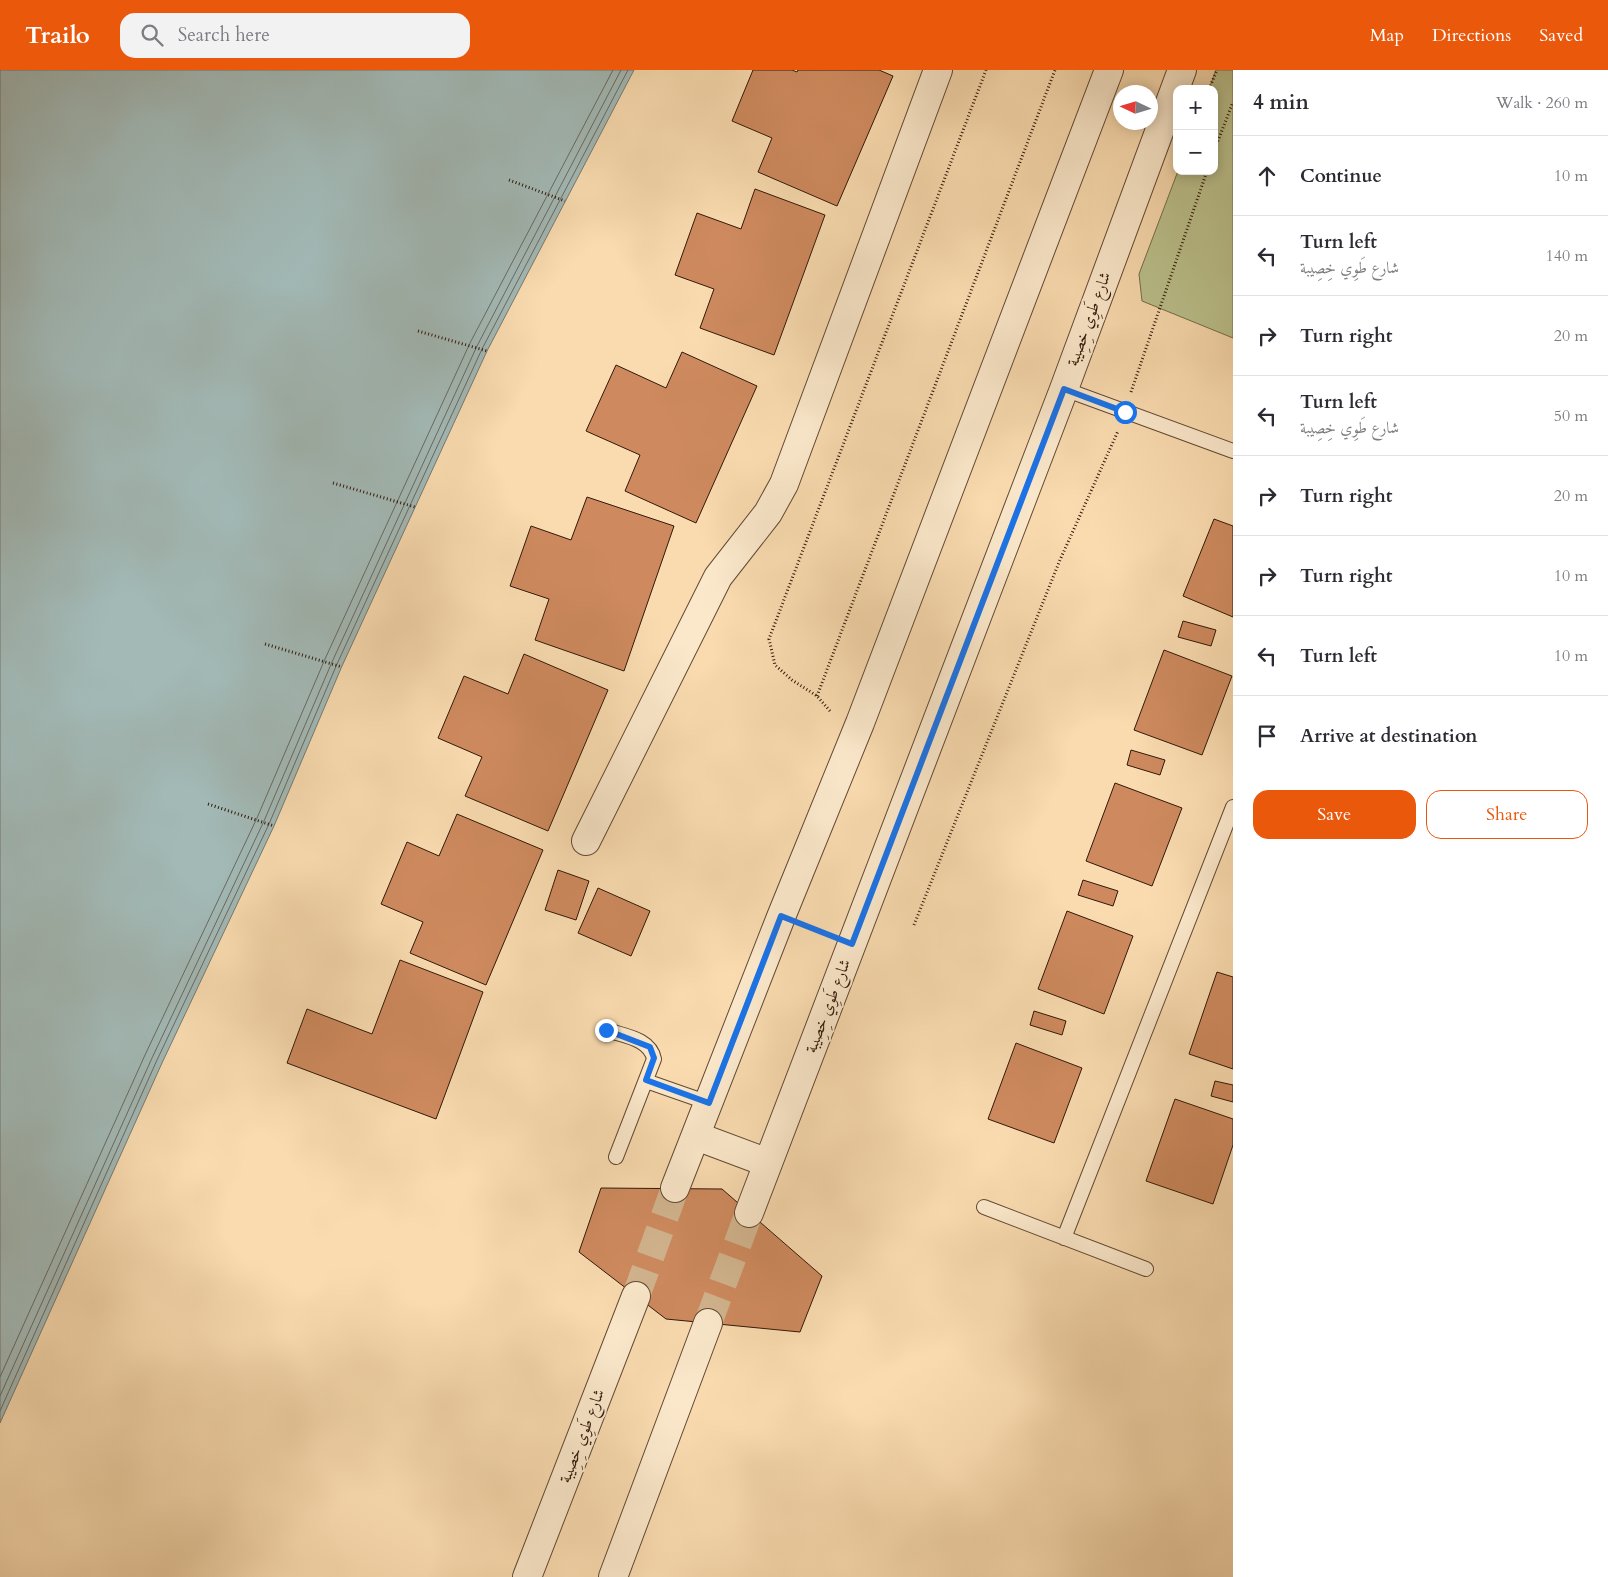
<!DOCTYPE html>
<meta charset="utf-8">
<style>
:root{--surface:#fff;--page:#f2f2f3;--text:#2b2b33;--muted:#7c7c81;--line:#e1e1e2;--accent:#ea580c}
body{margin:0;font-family:Cardo,Amiri,serif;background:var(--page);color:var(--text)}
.controls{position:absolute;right:15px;top:15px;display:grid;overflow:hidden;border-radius:10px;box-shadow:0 2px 12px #0003}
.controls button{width:45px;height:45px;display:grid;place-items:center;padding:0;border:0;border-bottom:1px solid var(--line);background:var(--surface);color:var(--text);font:25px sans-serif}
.compass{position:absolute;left:1113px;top:15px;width:45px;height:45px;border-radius:50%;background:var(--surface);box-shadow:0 2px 12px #0003;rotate:274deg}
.stop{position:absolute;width:15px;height:15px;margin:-11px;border:4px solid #1a73e8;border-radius:50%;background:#fff}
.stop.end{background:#1a73e8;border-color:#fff;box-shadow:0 1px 5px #0008}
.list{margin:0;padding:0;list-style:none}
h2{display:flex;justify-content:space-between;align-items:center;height:65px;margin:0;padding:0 20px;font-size:21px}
h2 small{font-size:16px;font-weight:400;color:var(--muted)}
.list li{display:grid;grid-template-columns:32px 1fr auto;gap:15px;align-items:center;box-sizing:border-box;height:80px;padding:0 20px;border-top:1px solid var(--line)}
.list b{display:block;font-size:19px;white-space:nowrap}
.list p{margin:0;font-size:16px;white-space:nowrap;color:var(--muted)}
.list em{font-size:16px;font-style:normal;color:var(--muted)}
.actions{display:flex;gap:10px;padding:15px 20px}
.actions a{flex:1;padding:11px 0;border:1px solid var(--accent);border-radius:15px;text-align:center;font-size:18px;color:var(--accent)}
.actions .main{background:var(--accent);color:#fff}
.icon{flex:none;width:28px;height:28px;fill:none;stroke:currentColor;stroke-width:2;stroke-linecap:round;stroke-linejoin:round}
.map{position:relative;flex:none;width:1233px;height:1507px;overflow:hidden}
header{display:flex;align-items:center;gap:30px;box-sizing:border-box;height:70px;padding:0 25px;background:var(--accent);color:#fff}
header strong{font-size:24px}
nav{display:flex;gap:28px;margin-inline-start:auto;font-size:18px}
.search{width:350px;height:45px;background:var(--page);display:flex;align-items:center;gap:12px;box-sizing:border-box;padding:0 18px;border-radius:15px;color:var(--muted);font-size:19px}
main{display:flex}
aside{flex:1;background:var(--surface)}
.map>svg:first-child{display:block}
</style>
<header>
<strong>Trailo</strong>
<div class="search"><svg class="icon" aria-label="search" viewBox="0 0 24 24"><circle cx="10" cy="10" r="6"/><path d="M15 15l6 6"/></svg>Search here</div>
<nav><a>Map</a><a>Directions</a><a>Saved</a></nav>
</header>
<main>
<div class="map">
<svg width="1233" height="1507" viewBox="0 0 1233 1507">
<rect width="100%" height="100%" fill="#f9dbaf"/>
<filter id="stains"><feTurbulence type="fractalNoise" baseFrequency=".004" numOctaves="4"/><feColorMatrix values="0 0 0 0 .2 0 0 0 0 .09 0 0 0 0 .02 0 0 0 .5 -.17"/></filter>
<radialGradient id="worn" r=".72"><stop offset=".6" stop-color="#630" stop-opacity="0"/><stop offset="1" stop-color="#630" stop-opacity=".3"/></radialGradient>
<!-- green -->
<path fill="#bbc18d" stroke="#766c4c" d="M1216,0h17v268l-91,-37 -3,-27 39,-103h36v-82h-5z"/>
<!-- water -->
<path fill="#a2b9b6" stroke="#757971" d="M0,0h634l-147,281 -145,315 -68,160 -112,237 -162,360z"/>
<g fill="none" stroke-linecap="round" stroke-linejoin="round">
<!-- shore -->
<path stroke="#6a6860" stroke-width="1" d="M0,1307l145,-322 112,-237 68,-159 145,-316 143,-273
M0,1326l152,-338 112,-237 68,-159 145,-316 144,-276
M0,1341l157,-351 112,-236 68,-160 145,-315 146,-279"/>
</g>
<!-- building -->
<path fill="#ce8a5e" stroke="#31180a" d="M753,0h39l5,2 1,-2h81l14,6 -56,130 -79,-34 14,-34 -40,-17z
M755,119l70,26 -51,140 -74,-27 14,-39 -39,-14 22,-62 44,16z
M682,282l75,34 -61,137 -71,-32 15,-36 -54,-24 30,-66 50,23z
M587,427l87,29 -50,145 -89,-31 14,-41 -39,-13 21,-60 40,14z
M1214,449l19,7v91l-50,-21z
M1183,551l33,9 -5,16 -33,-9z
M1164,580l68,26 -30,79 -68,-25z
M524,584l84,36 -60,141 -83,-35 17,-39 -44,-19 26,-62 44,18z
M1131,680l34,10 -5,15 -33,-10z
M1115,713l67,25 -30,78 -66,-25z
M457,744l86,36 -57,135 -76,-32 13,-31 -42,-18 26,-62 32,14z
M558,800l31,11 -13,39 -31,-10z
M1083,810l35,11 -5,15 -35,-11z
M598,818l52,23 -19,45 -53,-23z
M1067,841l66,25 -29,78 -66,-25z
M400,890l83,32 -47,127 -149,-56 20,-54 65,25z
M1217,902l16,5v92l-44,-15z
M1034,941l32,10 -4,14 -32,-10z
M1016,973l66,25 -28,75 -66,-24z
M1215,1011l18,4v17l-22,-6z
M1175,1029l58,20v26l-20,59 -67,-23z
M601,1118l121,1 100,87 -22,56 -134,-13 -87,-67z"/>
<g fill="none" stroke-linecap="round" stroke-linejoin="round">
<!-- street-tunnel -->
<path stroke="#d1b48e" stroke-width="28" stroke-dasharray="28 14" stroke-linecap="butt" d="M636,1226l39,-108
M708,1253l41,-110"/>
<!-- lane casing -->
<g stroke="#634933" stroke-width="16">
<path id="lane" d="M1064,319l169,62
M607,960c16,6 43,8 47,29l-38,98
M646,1011l63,22
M984,1137l162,62
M1064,1168l169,-431"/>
</g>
<!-- street casing -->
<g stroke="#634933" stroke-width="30">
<path id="street" d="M586,771l132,-264 50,-64 16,-29 154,-414
M696,1066l72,27
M675,1118l106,-271 79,-194 249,-653
M749,1143l315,-824 118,-319
M527,1507l109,-281
M613,1507l95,-254"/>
</g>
<!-- path -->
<path stroke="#31180a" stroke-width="3" stroke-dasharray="1 2.5" stroke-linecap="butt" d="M1209,19l8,-19
M1214,81l19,-49
M509,110l56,21
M418,261l69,20
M1131,322l76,-221
M333,413l82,24
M265,574l77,23
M817,626l238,-626
M830,641l-13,-15 -25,-16 -17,-15 -6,-26 217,-569
M208,734l66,22
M914,855l146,-365 58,-129
M808,857l17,6"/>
<!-- lane -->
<use href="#lane" stroke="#fbe8cb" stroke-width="14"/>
<!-- street -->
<use href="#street" stroke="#fbe8cb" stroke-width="28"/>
</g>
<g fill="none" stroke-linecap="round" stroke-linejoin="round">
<!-- route -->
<path stroke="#1a73e8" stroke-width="6" d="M606,960l44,17 4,11 -8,22 63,23 72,-187 71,28 212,-555 61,23"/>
</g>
<g text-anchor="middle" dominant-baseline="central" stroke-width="4" stroke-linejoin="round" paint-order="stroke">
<!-- street labels -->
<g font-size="16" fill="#31180a" stroke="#fbe8cb">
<text transform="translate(1089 249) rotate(-70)">شارع طَوِي خِصِيبة</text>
<text transform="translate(828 936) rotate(-69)">شارع طَوِي خِصِيبة</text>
<text transform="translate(582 1366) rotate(-69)">شارع طَوِي خِصِيبة</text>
</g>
</g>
<rect width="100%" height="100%" filter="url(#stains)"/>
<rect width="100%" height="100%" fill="url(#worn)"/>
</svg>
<div class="controls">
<button>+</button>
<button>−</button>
</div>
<svg class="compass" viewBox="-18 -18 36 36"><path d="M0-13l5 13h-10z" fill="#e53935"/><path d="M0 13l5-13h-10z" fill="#7c7c81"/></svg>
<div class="stop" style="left:1125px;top:342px"></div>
<div class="stop end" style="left:606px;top:960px"></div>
</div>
<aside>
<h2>4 min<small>Walk · 260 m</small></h2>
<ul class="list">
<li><svg class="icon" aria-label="ahead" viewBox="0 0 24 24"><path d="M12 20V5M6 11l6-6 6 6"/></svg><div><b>Continue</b></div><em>10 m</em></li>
<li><svg class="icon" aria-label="left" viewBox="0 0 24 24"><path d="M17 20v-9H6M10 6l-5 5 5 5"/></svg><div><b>Turn left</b><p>شارع طَوِي خِصِيبة</p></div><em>140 m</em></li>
<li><svg class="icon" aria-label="right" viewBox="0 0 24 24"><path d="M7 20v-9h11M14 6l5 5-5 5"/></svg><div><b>Turn right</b></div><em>20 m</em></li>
<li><svg class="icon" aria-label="left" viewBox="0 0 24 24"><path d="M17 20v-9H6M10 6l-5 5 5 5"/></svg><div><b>Turn left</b><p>شارع طَوِي خِصِيبة</p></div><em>50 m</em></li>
<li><svg class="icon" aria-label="right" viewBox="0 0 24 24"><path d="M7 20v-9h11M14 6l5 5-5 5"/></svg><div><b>Turn right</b></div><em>20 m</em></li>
<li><svg class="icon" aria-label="right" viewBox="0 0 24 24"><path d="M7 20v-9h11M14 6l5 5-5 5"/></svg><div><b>Turn right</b></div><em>10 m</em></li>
<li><svg class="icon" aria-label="left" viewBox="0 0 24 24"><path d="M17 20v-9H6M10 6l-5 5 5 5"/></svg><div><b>Turn left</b></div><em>10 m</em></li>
<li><svg class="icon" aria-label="arrive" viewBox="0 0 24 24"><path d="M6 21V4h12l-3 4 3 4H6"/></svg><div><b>Arrive at destination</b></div></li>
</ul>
<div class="actions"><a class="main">Save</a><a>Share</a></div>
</aside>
</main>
